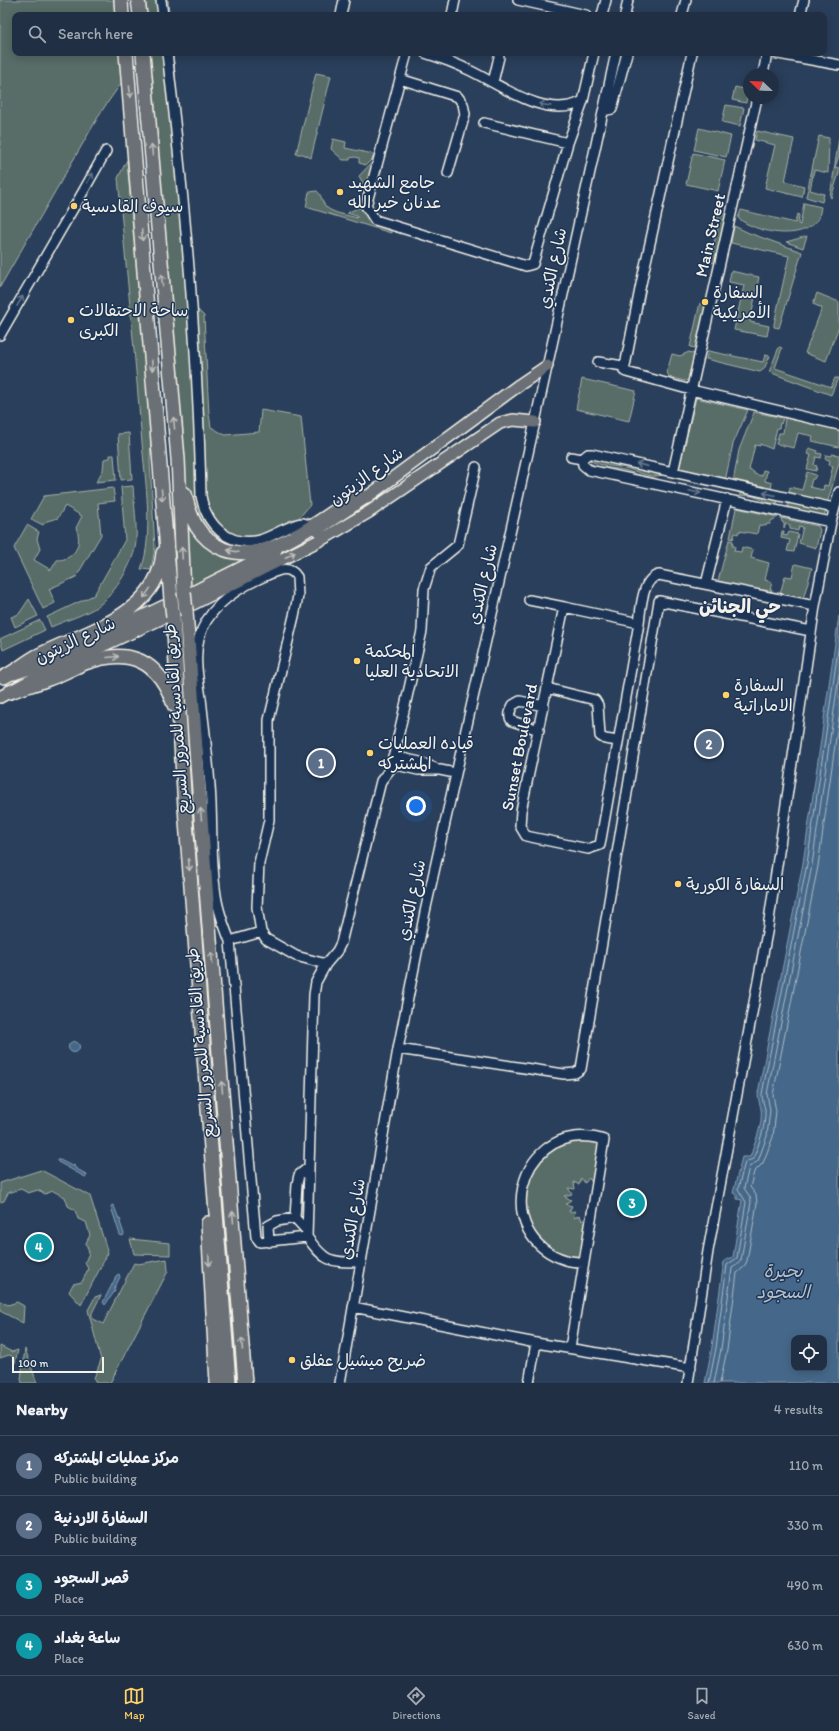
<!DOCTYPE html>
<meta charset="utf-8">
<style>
:root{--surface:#202f44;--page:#28374b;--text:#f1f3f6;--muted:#a2a9b2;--line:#3d4a5d;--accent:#ffd166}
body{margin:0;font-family:Itim,"Playpen Sans Arabic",sans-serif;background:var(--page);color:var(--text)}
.controls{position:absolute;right:12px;bottom:12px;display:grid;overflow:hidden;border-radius:8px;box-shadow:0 2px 10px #0003}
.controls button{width:36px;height:36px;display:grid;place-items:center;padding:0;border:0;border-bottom:1px solid var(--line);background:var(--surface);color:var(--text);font:20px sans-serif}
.compass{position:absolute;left:743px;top:68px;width:36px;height:36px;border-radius:50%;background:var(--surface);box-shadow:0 2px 10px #0003;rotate:293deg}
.scale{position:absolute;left:12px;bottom:10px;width:92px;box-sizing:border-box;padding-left:4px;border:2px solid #f4f1e8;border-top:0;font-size:11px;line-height:14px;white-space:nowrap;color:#f4f1e8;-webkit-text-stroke:3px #1d3557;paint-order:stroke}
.you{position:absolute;left:416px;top:806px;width:14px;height:14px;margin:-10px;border:3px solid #fff;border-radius:50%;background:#1a73e8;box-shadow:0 0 0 6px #1a73e833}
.badge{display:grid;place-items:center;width:26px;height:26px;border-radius:50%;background:var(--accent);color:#fff;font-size:13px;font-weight:700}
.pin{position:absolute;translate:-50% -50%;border:2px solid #fff;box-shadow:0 1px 4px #0006}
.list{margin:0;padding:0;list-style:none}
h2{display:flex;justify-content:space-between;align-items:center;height:52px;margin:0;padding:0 16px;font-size:17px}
h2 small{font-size:13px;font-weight:400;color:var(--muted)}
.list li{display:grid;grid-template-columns:26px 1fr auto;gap:12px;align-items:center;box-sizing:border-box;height:60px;padding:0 16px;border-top:1px solid var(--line)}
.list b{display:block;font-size:15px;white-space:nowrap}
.list p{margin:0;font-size:13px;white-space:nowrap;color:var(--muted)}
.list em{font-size:13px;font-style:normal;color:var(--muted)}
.icon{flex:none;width:22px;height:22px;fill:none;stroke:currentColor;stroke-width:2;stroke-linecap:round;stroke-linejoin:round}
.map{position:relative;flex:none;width:839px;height:1383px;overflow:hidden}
.search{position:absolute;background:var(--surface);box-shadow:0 2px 10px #0003;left:12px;right:12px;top:12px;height:44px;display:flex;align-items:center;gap:10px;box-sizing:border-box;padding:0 14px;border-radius:8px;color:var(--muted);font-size:15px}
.sheet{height:292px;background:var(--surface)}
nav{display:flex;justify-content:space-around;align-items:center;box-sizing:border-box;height:56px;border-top:1px solid var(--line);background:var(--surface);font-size:11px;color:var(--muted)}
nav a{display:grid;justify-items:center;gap:2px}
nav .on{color:var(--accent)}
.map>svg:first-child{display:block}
</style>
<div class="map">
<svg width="839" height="1383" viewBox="0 0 839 1383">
<rect width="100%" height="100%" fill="#2a3f5b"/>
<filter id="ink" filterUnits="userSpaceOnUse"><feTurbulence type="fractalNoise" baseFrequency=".025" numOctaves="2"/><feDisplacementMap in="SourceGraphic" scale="8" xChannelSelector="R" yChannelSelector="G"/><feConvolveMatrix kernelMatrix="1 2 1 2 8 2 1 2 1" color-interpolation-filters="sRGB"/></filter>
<g filter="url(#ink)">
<!-- green -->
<path fill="#596d68" stroke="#a6afa8" d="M0,0h114l1,15h-100v38h104l3,29 -21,30 -101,175z
M142,0h26l1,15h-26z
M147,53h26l24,256 7,7 5,98 2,13 14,8 34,-3 2,-22 40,7 9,88 -11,13 -46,40 -63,29 -2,-50 3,-24 -3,-13 -11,-100z
M316,73l15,3 -20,82 -8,-4h-7z
M735,87l13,3 -2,13 -14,-3z
M726,105l18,3 -4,18 -18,-4z
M699,128l32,8 -5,21 -32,-7z
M757,131l37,8 -9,42 19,5 -2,11 -37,-9 10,-43 -20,-5z
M819,136l10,2 -1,35 -14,-3 -4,20 14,4 -2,8 -16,-5z
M839,138v18l-4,11 4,1v5l-8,25 -1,-1z
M333,139l13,3 -1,6 28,6 2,2 -9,9 -7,-2v-5l-4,-1 -5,1v2h-7l-12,-11z
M693,153l32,7 -7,31 -32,-7z
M127,160l24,271 -1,30 5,87 -4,22 -10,-1c13,-31 4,-92 1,-126 -7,-89 -16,-177 -24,-265z
M374,160l-10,48 27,21v4l-85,-26 3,-15 8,-1c5,4 5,12 9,16 8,7 22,8 31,11v-2l-10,-3 13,-6 5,-20 -6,-11z
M804,203l17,4c-1,4 -1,8 -3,12 -15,23 -62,14 -80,-1l3,-8 54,13 2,-9 2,1 -1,9 2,1z
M716,212l10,2 -11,49 -9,-2 3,-11 3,1 8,-32 -6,-2z
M734,226l15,7 53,19 -23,76 -5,-1v-3l15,-68 -58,-13z
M807,236l-4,12 -17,-6z
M731,271l28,6 -9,45 19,4 -2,10 -33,-6 10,-45 -15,-3z
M817,293l22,9v24l-13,35 -21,-8 17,-45 -9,-4z
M700,303l6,1 -10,44 -6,-1z
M779,347l3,1 -7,20 56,19 4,-9h3l-7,17 -62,-23z
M708,351l55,11 2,-7 5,1 -6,13 -4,3 -54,-13z
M689,352l6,2 -7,26 -3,1 -16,-4 -2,-5 5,-18 8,2z
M582,379l54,12 -7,30 -53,-12z
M696,398l52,12 -15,34 -8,37 -45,-11 -1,-1z
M754,412l29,6 -2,6 -1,-1 -1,5h-2l-5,21 -12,-5v2l-5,-1 -6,25 5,2v2l8,2 1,-6 4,1 -2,10 7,2 -1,6 11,2 -1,3 -48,-12 6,-32z
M785,418l54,12v17l-27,-6 1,-5 -15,-3 -4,15 -18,-4 3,-11h4z
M129,433l3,46 -11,1 -3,-46z
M809,448l9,3 -1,2 5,1 -1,4 -5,-1 -2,8 3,1 -1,5 -9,-2 4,-14 -4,-1z
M832,454l7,1v8l-12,41 -39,-8 2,-9 12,3 5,-18 9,3 -2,4h-2l-2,8 13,3 1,-5 4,1 5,-20 -4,-1 1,-5 -5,-1 1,-4 5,1z
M110,455h4l2,25 -20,2 7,-12 1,-11 6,-1z
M591,458l69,16 2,1c-13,4 -25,-4 -37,-7 -13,-3 -26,-1 -37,-9z
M587,462l10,4 27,4 19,6 12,2 6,3 -72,-15z
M133,486c1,18 4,37 3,55 -1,20 -21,53 -38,65 -11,8 -34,15 -47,21l-4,-10 47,-22 31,-55 -4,-53z
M113,488l2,13 -17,2 3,32 -25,42 -27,12 6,14 -12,6 -29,-61 13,-23 12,7 -2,7 3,10 -6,11 17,10 6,-10c18,0 26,-17 19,-32l6,-12 -17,-10 -7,12 -11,3 -4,4 -12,-6 13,-23z
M741,492l35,8 2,3h-7l-19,-7 -13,-1z
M790,502l35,8v4l-2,3 -35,-8v-4z
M736,508l42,9 -7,4 -1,3h-3l-1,2 -7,-1 -2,9 -18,-3 -1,3 -3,-1 -2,6 -3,-1z
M781,518l37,8 2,4 -4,18 -17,-5 4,-16 -4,-1 -1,5 -8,-2v-4l-4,-1 -2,4v-5l-2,-1z
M782,531h2l-1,4 4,1 2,-4 9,2 -4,18 -7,-1 3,-11 -9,-2z
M729,540l4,1 -1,5h3l-1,5 7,1 1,-5 11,3 -2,8 18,5 -4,17 7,2 -2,8h2l-1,4 -53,-13z
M795,564l17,4 -9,31 -23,-5 5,-18 7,1z
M29,599l9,17 -23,11 -4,-10 8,-3z
M40,620l5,10 -42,20 -3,-11z
M581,1139l21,4 -7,40h-3l-3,-5 -4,5 -4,-5 -2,7 -5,-3 1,7 -7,-1 4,6 -8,2 7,4 -6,4 7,2 -3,6 6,-1 -1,7 6,-3 2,6 4,-4 3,1 -7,41h-9l-31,-14 -9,-12 -9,-31 2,-15 5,-15 20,-24z
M41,1170l49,26 18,57 -27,52 -12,-13 4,-8 9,-2 6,-13 -3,-7 4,-9 -3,-10 4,-8 -4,-13 -8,-3 -3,-9 -7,-4 -3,-9 -12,-6 -8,3 -7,-4 -10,3 -7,-4 -13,4 -4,8 -4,1v-19z
M130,1239l40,4v12l-36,-1z
M167,1259l1,12 -58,112h-14l-2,-5 7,-18 -13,-50 7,-13 6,-2 -9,18v5l11,6 31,-61 4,1z
M0,1301l8,4 9,-3 7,4 -1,17 -23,-12z
M0,1346l12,6 6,-2 -3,13 -3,-7 -3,-1 -9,3z
M25,1349l12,34h-15l-1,-4z"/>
<!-- water -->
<path fill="#44678a" stroke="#8a9eb0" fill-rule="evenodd" d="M839,616v764l-1,3h-133l7,-36 12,-86 9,-4 9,-57 -5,-1v-4l-4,-2 9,-36h8c5,-15 13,-32 11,-48 -1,-5 -3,-10 -3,-16l45,-230zM794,1338h30v30h-30z
M68.5 1047a5.5 5.5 0 1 1 11 0a5.5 5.5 0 1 1-11 0Z
M57,1160h3l12,6 2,-1 1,3 11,6 1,2 -2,1 -27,-15z
M112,1205l2,1 5,13 2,1 -1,2 4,12 -1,2 -3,-1 -9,-28z
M119,1274l1,3 -6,12 1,2 -10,14 -2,-3 14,-27z"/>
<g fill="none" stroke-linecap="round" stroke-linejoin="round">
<!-- shore -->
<path stroke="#aebac2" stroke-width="1" d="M709,1383l7,-35 11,-83 10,-7 9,-56 -8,-13 7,-27 8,-3c6,-15 13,-33 12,-50 -1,-5 -3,-9 -3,-15l45,-230 32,-221
M714,1383l7,-34 11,-81 6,-4 3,-4 10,-58 -1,-5 -6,-9 5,-21 9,-6 9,-25 3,-26 -3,-16 45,-229 27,-190
M720,1383l7,-33 10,-77 7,-6 3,-6 10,-58 -1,-8 -6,-8 4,-15 9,-9 10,-26 3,-26 -3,-16 45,-229 21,-149"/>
<!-- minor casing -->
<g stroke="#f4f1e8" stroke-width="12">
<path id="minor" d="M161,0l2,15
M518,0l68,15
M341,15l3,-15
M452,15l3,-15
M602,15l4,-15
M625,15l3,-15
M682,15l4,-15
M800,15l4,-15
M167,53c18,147 31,295 34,443 5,28 27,52 59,44 12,-3 32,-17 43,-17 3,1 6,2 9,3
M407,53l-41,153 9,14 151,46 7,-2 35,-121 15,-42 11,-48
M425,53c16,5 32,11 46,18 31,15 77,50 112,30
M692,53l-51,231 -17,87 2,1 65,18 148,35
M773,53l66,12
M763,74l4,-21
M400,79l58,18 5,7 2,10 -17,59
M493,82l6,-25
M603,111l9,-2 15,-56
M484,123l84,20
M75,206l31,-55
M0,335l74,-128
M598,362l25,4
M571,457l11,2
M673,472l84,-374
M831,522l-242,-52 -6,-5 -1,-6 6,-5h4l242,54
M706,584l21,-85
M529,600l35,7
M639,623l-75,-16 -43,204 -1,15 6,10 62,13 12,-4 39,-222c2,-15 3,-45 20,-48l156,31
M547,688l48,12 3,5 2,31 5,3 13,2
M539,730l-27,-9c-4,-4 -2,-11 1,-16l7,-4 24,5
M393,756l27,6 15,6
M392,764l26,6h22l15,3
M261,932l-31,9 26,296 4,5 47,-5 7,-242 2,-13 10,-18
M230,941c-6,-15 -12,-31 -14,-46 -6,-37 -3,-73 -6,-109 -2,-30 -6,-59 -9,-88 -3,-19 -7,-41 -2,-60 9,-32 38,-50 66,-62 12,-5 24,-12 32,1l1,19 -4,20 -25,104v100l-10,43 -2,44 4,25 5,7 30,17 30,8 11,-13 4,-8 40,-162 10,-13 31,-137 2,-42 7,-22 27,-22 18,-78
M398,1049l166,25 11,-1 6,-4 78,-468 152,30
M295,1218l2,-34 2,-9 10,-8
M307,1237c19,26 23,25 54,25
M269,1242l-1,-16 9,-5 18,-3 12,13
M353,1307l183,36 155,25
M570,1348l34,-208c-4,-1 -9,-3 -14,-3 -72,-8 -99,100 -24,123 6,2 13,2 18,2
M340,1383l58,-334 27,-137 110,-490 81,-369
M529,1383l7,-40
M688,1383l20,-132 60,-324 47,-321 16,-84 8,-30"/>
</g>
<!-- major casing -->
<g stroke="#f4f1e8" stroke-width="14">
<path id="major" d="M317,530l50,-33 152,-112 28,-19
M191,593l85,-43
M193,604l135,-68 41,-24 131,-89 13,-3 22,2
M14,674l27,-9 123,-59
M0,697l44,-24 121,-56"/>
</g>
<!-- highway casing -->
<g stroke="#f4f1e8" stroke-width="16">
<path id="highway" d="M121,0l1,15
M138,0l2,15
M126,53l45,546
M143,53l35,406 6,133
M185,494c5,24 14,45 38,55 40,15 80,-17 111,-37 11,-7 20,-15 33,-15
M186,611l21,290 38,482
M173,617l12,191 44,575
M4,677c12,-6 22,-15 33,-21 47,-24 120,-40 126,-103
M10,692c13,-5 26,-8 38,-13 13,-4 24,-11 37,-16 44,-16 74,-3 89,42
M208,1223l9,160"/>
</g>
<!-- minor -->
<use href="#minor" stroke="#1d3557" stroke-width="9"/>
<!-- major -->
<use href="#major" stroke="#6a7074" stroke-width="11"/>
<!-- highway -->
<use href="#highway" stroke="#6a7074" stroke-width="13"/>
<!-- highway-bridge casing -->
<g stroke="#f4f1e8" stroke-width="16" stroke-linecap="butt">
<path id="highway-bridge" d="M184,592l2,19
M171,599l2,18"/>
</g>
<!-- highway-bridge -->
<use href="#highway-bridge" stroke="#6a7074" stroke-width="13"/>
</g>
<!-- one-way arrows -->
<defs><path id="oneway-shaft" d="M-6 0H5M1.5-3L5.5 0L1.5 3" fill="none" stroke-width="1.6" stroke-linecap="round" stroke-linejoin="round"/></defs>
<g stroke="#bdbdba">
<use href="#oneway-shaft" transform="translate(130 92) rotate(84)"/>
<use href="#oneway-shaft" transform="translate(152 150) rotate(-95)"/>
<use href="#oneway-shaft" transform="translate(142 235) rotate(86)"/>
<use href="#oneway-shaft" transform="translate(162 280) rotate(-95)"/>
<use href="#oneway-shaft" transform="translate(152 365) rotate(86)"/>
<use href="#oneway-shaft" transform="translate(174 423) rotate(-96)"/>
<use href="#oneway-shaft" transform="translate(162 495) rotate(85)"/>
<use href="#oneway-shaft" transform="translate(233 551) rotate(-168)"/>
<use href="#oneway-shaft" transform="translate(182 553) rotate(-93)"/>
<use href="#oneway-shaft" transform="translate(290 555) rotate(-27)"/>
<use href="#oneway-shaft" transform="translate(147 593) rotate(125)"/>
<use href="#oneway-shaft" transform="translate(113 657) rotate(-5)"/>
<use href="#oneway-shaft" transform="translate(201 814) rotate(-94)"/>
<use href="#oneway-shaft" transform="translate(189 865) rotate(85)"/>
<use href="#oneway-shaft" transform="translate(212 958) rotate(-95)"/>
<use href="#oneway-shaft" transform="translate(222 1087) rotate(-95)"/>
<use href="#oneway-shaft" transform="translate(233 1217) rotate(-94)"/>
<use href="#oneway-shaft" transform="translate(209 1260) rotate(88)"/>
<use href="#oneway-shaft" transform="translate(242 1344) rotate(-94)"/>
</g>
<g stroke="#68778a">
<use href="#oneway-shaft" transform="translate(545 105) rotate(-171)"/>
<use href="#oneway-shaft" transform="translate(90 178) rotate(-60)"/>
<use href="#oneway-shaft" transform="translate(20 301) rotate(-60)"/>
<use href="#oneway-shaft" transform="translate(642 465) rotate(-167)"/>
<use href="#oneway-shaft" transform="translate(695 492) rotate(12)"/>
<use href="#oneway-shaft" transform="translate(769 494) rotate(-168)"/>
</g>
</g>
<!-- markers -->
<g fill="#ffd166" stroke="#1d3557" stroke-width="1.5">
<circle cx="340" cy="192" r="4"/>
<circle cx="74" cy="206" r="4"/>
<circle cx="705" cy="302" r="4"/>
<circle cx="71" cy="320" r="4"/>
<circle cx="357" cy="661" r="4"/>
<circle cx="726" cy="695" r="4"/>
<circle cx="370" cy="753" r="4"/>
<circle cx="678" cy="884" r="4"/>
<circle cx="292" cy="1360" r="4"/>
</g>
<g text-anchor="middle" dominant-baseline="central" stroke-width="3" stroke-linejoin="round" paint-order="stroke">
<!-- poi labels -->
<g font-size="17" fill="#f4f1e8" stroke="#1d3557" text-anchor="start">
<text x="348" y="182">جامع الشهيد<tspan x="348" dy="20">عدنان خير الله</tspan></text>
<text x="82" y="206">سيوف القادسية</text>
<text x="713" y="292">السفارة<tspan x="713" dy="20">الأمريكية</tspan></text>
<text x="79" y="310">ساحة الاحتفالات<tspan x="79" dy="20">الكبرى</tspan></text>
<text x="365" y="651">المحكمة<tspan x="365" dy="20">الاتحادية العليا</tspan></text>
<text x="734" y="685">السفارة<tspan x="734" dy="20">الاماراتية</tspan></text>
<text x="378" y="743">قياده العمليات<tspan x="378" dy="20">المشتركه</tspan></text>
<text x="686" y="884">السفارة الكورية</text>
<text x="300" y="1360">ضريح ميشيل عفلق</text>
</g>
<!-- street labels -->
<g font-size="17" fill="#f4f1e8" stroke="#1d3557">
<text transform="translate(710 235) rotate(-77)">Main Street</text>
<text transform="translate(552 268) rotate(-78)">شارع الكندي</text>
<text transform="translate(366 476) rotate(-36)">شارع الزيتون</text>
<text transform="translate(482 584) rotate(-77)">شارع الكندي</text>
<text transform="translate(75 640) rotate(-25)">شارع الزيتون</text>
<text transform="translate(176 719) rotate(-94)">طريق القادسية للمرور السريع</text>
<text transform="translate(519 747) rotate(-79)">Sunset Boulevard</text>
<text transform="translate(411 900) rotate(-78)">شارع الكندي</text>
<text transform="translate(200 1043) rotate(-95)">طريق القادسية للمرور السريع</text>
<text transform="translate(352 1219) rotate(-80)">شارع الكندي</text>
</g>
<!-- water labels -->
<g font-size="18" font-style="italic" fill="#b6c1c7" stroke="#1d3557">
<text x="783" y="1271">بحيرة<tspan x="783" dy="21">السجود</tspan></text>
</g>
<!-- quarter labels -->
<g font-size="19" font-weight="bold" fill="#f4f1e8" stroke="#1d3557">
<text x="740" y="606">حي الجنائن</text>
</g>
</g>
</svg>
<div class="controls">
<button><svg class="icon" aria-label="locate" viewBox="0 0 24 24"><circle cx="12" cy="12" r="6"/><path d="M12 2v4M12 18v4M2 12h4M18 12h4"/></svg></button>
</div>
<svg class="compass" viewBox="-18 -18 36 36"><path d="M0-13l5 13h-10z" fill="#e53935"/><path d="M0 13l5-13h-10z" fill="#a2a9b2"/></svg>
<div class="scale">100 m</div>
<div class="you"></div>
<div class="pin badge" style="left:321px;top:763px;background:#5c6f8a">1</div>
<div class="pin badge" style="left:709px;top:744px;background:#5c6f8a">2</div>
<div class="pin badge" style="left:632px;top:1203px;background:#0f9aa8">3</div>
<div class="pin badge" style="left:39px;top:1247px;background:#0f9aa8">4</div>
<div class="search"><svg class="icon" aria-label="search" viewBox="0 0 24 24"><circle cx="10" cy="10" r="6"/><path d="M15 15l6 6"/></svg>Search here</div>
</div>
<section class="sheet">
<h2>Nearby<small>4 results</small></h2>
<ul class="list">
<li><span class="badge" style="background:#5c6f8a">1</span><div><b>مركز عمليات المشتركه</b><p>Public building</p></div><em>110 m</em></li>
<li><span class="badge" style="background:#5c6f8a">2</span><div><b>السفارة الاردنية</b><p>Public building</p></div><em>330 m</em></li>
<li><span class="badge" style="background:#0f9aa8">3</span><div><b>قصر السجود</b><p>Place</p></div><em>490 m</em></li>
<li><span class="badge" style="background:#0f9aa8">4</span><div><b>ساعة بغداد</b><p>Place</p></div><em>630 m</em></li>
</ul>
</section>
<nav>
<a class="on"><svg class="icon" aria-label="map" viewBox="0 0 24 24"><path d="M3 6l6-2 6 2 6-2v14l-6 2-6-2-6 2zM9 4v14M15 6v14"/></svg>Map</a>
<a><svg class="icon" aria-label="directions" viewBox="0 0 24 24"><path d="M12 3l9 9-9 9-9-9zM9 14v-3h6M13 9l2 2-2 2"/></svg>Directions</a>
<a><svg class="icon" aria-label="saved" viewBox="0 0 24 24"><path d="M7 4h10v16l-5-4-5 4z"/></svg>Saved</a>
</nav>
